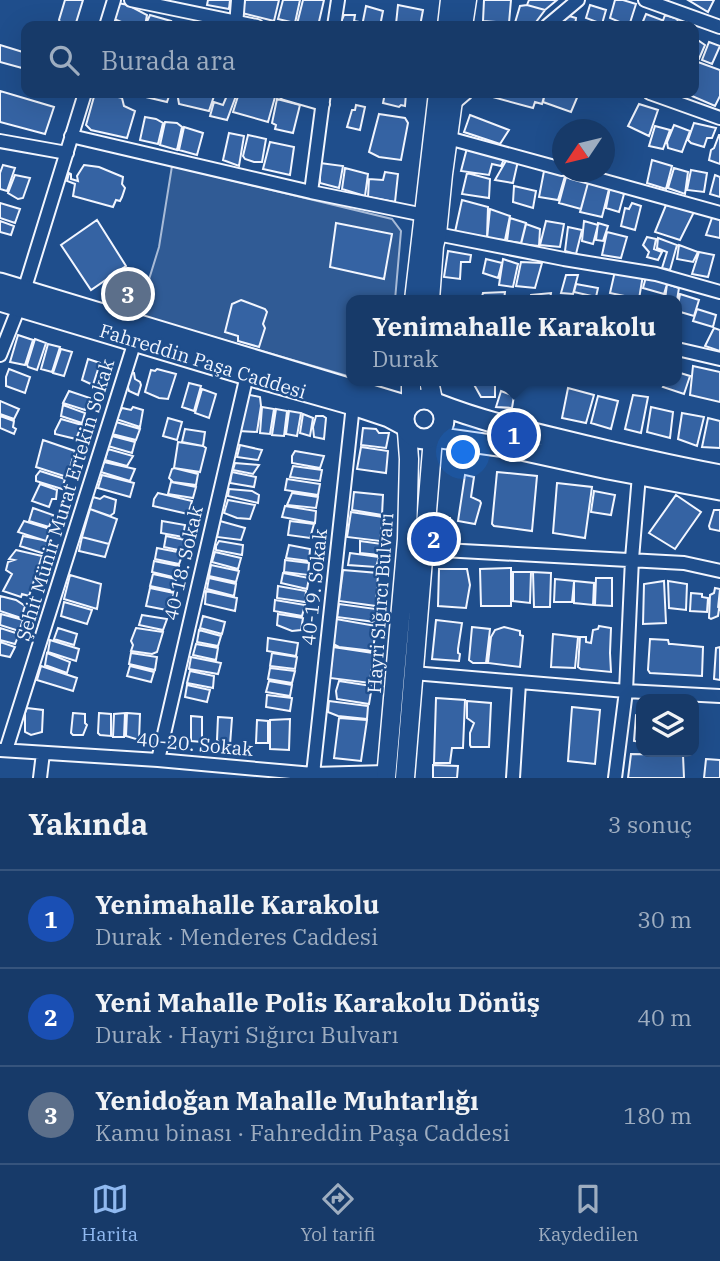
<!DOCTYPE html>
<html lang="tr">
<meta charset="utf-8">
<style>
:root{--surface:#173a69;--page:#20416f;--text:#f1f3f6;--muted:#9eadc0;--line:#36547d;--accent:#90b9f0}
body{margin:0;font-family:"IBM Plex Serif",serif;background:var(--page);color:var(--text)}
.controls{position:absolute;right:21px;bottom:21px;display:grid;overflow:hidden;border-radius:14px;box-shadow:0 7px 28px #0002}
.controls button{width:63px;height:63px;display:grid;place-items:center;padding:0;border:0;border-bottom:2px solid var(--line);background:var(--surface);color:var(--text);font:35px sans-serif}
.compass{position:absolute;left:552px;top:119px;width:63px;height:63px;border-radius:50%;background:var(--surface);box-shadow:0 7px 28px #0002;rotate:235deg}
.you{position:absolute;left:464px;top:453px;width:24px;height:24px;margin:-18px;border:5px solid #fff;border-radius:50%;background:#1a73e8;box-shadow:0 0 0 10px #1a73e833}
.badge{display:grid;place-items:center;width:46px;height:46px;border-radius:50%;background:var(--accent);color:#fff;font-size:23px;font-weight:700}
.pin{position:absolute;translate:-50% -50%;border:4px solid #fff;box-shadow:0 2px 7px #0006}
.popup{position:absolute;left:346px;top:295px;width:336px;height:91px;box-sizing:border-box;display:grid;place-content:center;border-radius:14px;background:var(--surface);filter:drop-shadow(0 2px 5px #0005);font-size:23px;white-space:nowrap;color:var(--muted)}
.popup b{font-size:26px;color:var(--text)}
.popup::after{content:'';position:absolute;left:50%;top:100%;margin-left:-14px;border:14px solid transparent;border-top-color:var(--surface)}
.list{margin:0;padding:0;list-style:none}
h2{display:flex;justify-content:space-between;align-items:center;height:91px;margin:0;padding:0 28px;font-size:30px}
h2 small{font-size:23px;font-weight:400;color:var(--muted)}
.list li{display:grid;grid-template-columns:46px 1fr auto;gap:21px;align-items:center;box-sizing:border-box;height:98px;padding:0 28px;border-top:2px solid var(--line)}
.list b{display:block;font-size:26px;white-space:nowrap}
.list p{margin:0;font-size:23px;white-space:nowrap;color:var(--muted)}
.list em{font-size:23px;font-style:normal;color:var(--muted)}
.icon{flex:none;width:38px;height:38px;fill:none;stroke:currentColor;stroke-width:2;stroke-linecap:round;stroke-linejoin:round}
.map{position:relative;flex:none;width:720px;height:778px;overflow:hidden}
.search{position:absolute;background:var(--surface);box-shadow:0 7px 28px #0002;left:21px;right:21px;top:21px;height:77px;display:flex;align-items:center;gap:18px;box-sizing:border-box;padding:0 24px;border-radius:14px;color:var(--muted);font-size:26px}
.sheet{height:385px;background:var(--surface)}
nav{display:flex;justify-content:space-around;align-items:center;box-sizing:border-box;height:98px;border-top:2px solid var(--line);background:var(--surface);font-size:19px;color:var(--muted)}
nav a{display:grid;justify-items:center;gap:4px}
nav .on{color:var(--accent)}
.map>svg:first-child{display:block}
</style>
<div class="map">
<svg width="720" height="778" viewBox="0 0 720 778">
<rect width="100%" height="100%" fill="#1f4e8c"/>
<!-- built -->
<path fill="#305b95" stroke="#a8bbd7" stroke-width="2" d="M172,166l220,53 9,12 -6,69h-44v77l-213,-62 21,-68z"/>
<!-- building -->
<path fill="#3563a3" stroke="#f2f6ff" stroke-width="2" d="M65,0h18l-8,26 -15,-4 -1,-2z
M208,0h22l-1,9 -22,-4z
M245,0h34l-5,21 -32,-8z
M283,0h17l-5,23 -17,-4z
M303,0h21l-6,26 -21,-2z
M484,0h27l-2,23 -26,-2z
M529,0h28l-12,10 -18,-5z
M615,0h8l13,4 -7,22 -19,-8z
M688,0h26l-6,12z
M118,3l10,2 19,10 -2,11h-14l-17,-7z
M398,5l25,5 -3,16 -24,-2z
M527,5l18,5 -12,16h-19l6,-20z
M590,5l16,5 -4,14 -16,-6z
M366,6l17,5 -3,15h-18z
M646,14l16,6 -2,6h-19z
M150,15l21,6 -2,5h-24z
M344,15h11l-1,6 6,1v4h-21z
M665,15l13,4 -2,7h-15z
M569,16l7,2 -1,8h-20z
M694,40l5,1 6,4 -6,14 -5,-2z
M709,42l11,4 -8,18 -10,-4z
M0,45l26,8 -4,15 -22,-6z
M698,62l22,8v26l-5,10 -30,-13h9v-22z
M0,91l54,16 -9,27 -45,-12z
M95,93h8l19,5 2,8 11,5 -8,27 -36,-8 -5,-5z
M129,93h41l-3,9z
M179,93h36l-6,18 -30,-7 -1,-6z
M228,93h9l-10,27 -17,-4 4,-14 9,3z
M239,93h18l18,4 -7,25 -35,-10z
M385,93h21l-1,13 -4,-1 -2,2 -16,-4z
M492,93h53l-3,11 -7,-2 -2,6 -44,-12z
M545,93h34l-8,19 -28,-10z
M277,99l23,6 -7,28 -18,-4 1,-4 -4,-2z
M639,104l19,6 -9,26 -21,-10z
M356,105l9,2 -5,23 -13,-3 5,-17h3z
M379,114l26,4 3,5 -7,37 -22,-3 -10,-5z
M470,115l39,15 -9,14 -36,-12z
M145,117l11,2 7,4 -5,21 -18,-4z
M165,122l12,1 5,4 -5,23 -17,-5z
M694,123l22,5 -4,10h-5l-3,9 -13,-4 -3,-3z
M674,125l16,6 -8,21 -14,-4 -1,-6z
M655,126l15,4 -7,19 -14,-3z
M184,127l19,6 -6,22 -18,-5z
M229,133l15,3 -5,30 -16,-6z
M248,135l18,4 -4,23h-8l-9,-3 -2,-3z
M719,135h1v29l-11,-4 2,-10 3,-2z
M270,142l24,5 -4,28 -27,-6z
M467,148l38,9 -4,9 -9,-2 -3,11 -28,-4z
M507,159l11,2 -5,22 -18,-3z
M652,160l20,6 -6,23 -19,-6z
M320,163l23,3 -4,22 -19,-5z
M3,165l12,3 -8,23 -7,-2v-16z
M84,165l15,2 24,10 -1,7 3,4 -3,9 -2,4 -4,-1 -3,7 -40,-11 2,-12 -8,-3 2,-8 2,1v5l7,2 -1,-5z
M345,168l23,6 -3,22 -23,-7z
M674,168l14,4 -3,22 -17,-6z
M691,170l16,3 -3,19 -17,-2z
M544,171l21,5 -7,24 -19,-3z
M385,172l13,2 -3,28 -27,-5 1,-18 14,1z
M467,173l23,6 -1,19 -27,-4z
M15,175l15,3 -7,20 -5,1 -10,-6z
M715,175l5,2v20l-10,-3z
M566,177l22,6 -7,26 -22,-6z
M588,183l21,6 -7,28 -22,-5z
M514,186l22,5 -3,17 -20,-6z
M610,187l14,7 -5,18 -13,-4z
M462,200l26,7 -1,30 -32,-5z
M0,203l20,6 -5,14 -15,-5z
M632,203l9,3 -6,24 -14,-4 4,-18 4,1z
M666,205l28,7 -14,28 -25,-8z
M490,209l20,7 -5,24 -18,-1z
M713,215l7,4v19l-14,-3z
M510,218l16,5 -5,20 -14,-2z
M97,220l29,46 -35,24 -30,-45z
M0,221l14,5 -3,9 -11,-3z
M546,221l18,3 -4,23 -20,-2z
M584,221l14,4 -5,19 -11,-3z
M336,223l56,11 -8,45 -54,-12z
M598,223l10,3 -5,15 -7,-1z
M526,224l14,5 -1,17 -18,-2z
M568,227l14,3 -6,24 -11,-3z
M607,232l20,5 -6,21 -19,-3z
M647,237l9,2 -2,10 8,3 -4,8 -11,-3 2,-5 -6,-7z
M658,238l19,7 -7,25 -8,-2 5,-16 -10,-4z
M679,245l19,7 -5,10 -16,-3z
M448,251l23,4 -1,7h-9l-1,17 -16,-2z
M699,252l15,3 -6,22 -16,-3z
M486,259l16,4 -4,15 -15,-5z
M503,259l15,5 -5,23 -14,-2z
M521,262l21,1 -7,25 -19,-2z
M615,271l28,4 -4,24 -29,-6z
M566,275h12l-5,19 -12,-1z
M646,277l22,4 -4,13 -21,-6z
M576,284l22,4 -2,9 -22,-5z
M667,284l12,4 -2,12h-12z
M505,292l-1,8h-23l2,-7z
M551,293l-1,7h-20l1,-5z
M680,294l19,6 -5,16 -17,-5z
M241,300l24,9 2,3 -4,12 2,4 -6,19 -21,-6v-5l-13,-4 7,-28z
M697,309l19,6 -3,12 -20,-6z
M714,328l6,2v21l-15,-5z
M18,335l15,5 -8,25 -15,-3z
M35,339l11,4 -9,27 -9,-3 -1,-2z
M48,344l12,3 -8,25 -11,-3z
M61,349l11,3 -8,24 -11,-3z
M88,359l12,4 -7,22 -11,-5z
M693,366l27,6v30l-30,-7z
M9,369l21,8 -5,16 -19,-7v-9z
M157,369l19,5 -8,25 -9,-1 -14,-6 6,-22 4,1z
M131,372l3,1 1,6 5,3 1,3 -3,10 -9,-4 -2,-7z
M677,372l13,4 -6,18 -21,-7 4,-6h10z
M472,381h23v16h-14z
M189,383l12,3 -7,25 -12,-4z
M568,388l26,7 -8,28 -24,-5z
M202,389l14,5 -7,24 -14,-5z
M69,391l21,7 -5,12 -22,-7z
M501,391l13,5 -2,12 -16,-1z
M245,394l15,3 1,9 -4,26 -18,-1z
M633,395l15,2 -7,36 -16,-4z
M598,396l20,5 -7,28 -20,-6z
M0,401l19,8 -5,10 -14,-5z
M63,405l22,8 -3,10 -21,-7z
M133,407l10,3 -3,17 -24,-8 6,-11 9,2z
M262,407l12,2 -4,25 -10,-1z
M651,407l22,5 -3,26 -23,-6z
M276,409l11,2 -3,25 -12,-1z
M289,411l12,2 -4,23 -11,-2z
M682,413l22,4 -7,29 -19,-7z
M303,414l10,4 -3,18 -10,-3z
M0,416l14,5 -1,6 3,2 -2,5 -14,-6z
M316,416h7l3,2 -2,21 -10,-2 -1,-10z
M168,418l14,4 -5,18 -14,-4z
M708,418l12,3v27l-18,-1z
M61,419l21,6 -6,14 -21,-5v-3z
M116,422l24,7 -4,11 -24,-6z
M363,428l13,1 3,4h10l-3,15 -25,-3z
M185,429l20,3 -2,14 -21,-4z
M112,436l23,6 -3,11 -24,-7z
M43,440l32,11 -8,26 -31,-10z
M178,442l25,4 3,2 -6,24 -26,-4z
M240,445l22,5 -4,10 -21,-3z
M361,447l27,4 -2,22 -29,-4z
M108,449l25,7 -6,10 -22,-6z
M295,451l29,5 -4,12 -28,-5v-7z
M104,462l31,7 -5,12 -29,-9z
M235,463l24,2 -6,9 -20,-4z
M293,466l29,4 -2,11 -30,-4z
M174,468l24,6 -2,11 -23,-3 -4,-4 3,-9z
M40,471l25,8 -3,10 -26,-8v-5z
M232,472l24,5 -2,10 -24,-4z
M497,472l40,4 -5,55 -38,-5 -2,-2z
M102,475l32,8 -4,14 -32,-9z
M465,475l9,2 -3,20 9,4 1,2 -6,21 -17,-3z
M287,479l33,5 -2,11 -33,-5z
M171,482l25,5 -3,11 -25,-4z
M557,483l35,4 -7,51 -32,-5z
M40,484l17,6 -1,9h-4l-3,8 -17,-6z
M229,489l23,2 7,4 -1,8 -30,-7z
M594,491l21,4 -4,20 -20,-3z
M354,492l29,3 -1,20 -30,-5z
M158,493l34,8 -4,13 -35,-8 1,-7z
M292,493l26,4 -2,11 -29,-3z
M676,495l25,17 -26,37 -26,-16z
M104,496l12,4 -2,13 -4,3 -20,-7 3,-12 7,2z
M228,500l27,5 -5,14 -13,-1 -13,-5z
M285,506l31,5 -1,12 -33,-6z
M33,508l20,7 -4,12 -20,-6z
M90,509l27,10 -8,25 -27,-7z
M714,510h6v21l-10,-2 -1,-3z
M351,512l32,5 -3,24 -33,-4z
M437,518h13v20h-11l-3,-2z
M24,521l26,8 -4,12 -28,-9z
M162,521l23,4 -2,12 -22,-4z
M220,521l25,7 -4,12 -24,-3z
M290,521l24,3 -4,14 -22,-3z
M23,536l20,4 6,2 -7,11 -22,-7z
M166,536l19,4 -2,11 -19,-4z
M82,537l27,7 -4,13 -26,-6z
M219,541l24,4 -1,10 -26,-5v-4z
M360,541l22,3 -3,11 -19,-2z
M289,545l21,4 -1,12 -23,-3z
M157,548l26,5 -4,11 -24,-5z
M16,550l26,6 -13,40 -7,-2 -1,3 -18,-6 9,-17 -6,-4 2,-8 6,-2 -5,-1z
M215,552l26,6 -3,11 -26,-7z
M350,553l29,4 -3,10 -28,-2z
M285,560l24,3 -1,12 -24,-3z
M154,561l25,5 -2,12 -25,-6z
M211,565l28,6 -3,11 -27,-6z
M511,568v38h-30l-1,-37z
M439,569h28l3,16 -4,23 -28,-2z
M343,570l35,3 -2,33 -37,-5z
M513,572h18l-1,31 -17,-2z
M533,572l18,1 -1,34h-16z
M283,573l26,5 -2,11 -26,-6z
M153,574l23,5 -2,12 -24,-5z
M70,575l31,9 -4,25 -33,-10z
M209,578l27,6 -2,12 -27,-7z
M596,578h16v28l-17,-1z
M555,579l39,4 -1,22 -19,-2v-21l-2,20h-18z
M664,581l2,42 -23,1 1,-40z
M668,581l19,3 -1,26 -17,-2z
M278,586l28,5 -1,11 -28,-4z
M150,588l24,5 -4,13 3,1 -1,4 -26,-5z
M715,588l5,1 -2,19 2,-10v13l-1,-2 -1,7 -7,3 -2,-1 1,-23 4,-2z
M206,591l31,7 -2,13 -30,-7z
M691,593l11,1v3l6,1 -1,14 -17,-1z
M0,596l16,4 9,6 -4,12 -21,-7z
M275,600l30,5 -3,11 -28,-5z
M64,602l28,8 -5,14 -26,-8z
M339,604l37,5 -1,13 -38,-5z
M1,614l22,6 -4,11 -19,-6z
M278,614l25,4 -2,12 -9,1 -15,-6z
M142,615l25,4 -4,11 -24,-5z
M203,616l22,6 -3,12 -22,-6z
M336,619l40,7 -3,25 -34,-4 -6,-3z
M436,620l26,3 -4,26v4l2,1 -1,7 -27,-2z
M599,626l12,2 -1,25 1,19 -30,-3 -3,-2 2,-30h6v5l5,1 2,-13 5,-1z
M472,627l18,2 -4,34h-13l-4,-3z
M504,627l16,4v4l3,1 -3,31 -32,-4 3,-26 4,-7z
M0,628l19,6 -4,10 -15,-4z
M58,628l19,6 -3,11 -20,-6z
M136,628l27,4 -6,20 -5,2 -21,-3 2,-6 -2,-4z
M199,630l22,6 -3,10 -21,-4z
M553,634l25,3 -3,31 -24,-1z
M268,638l30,5 -2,13 -29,-5z
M650,639l18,1 1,4h3l31,3 -1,29 -52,-3 -2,-3z
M50,640l29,9 -3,12 -28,-9z
M0,642l15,5 -5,10 -10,-2z
M196,644l22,4 -2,12 -23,-5z
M333,647l40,6 -3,30 -40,-5z
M720,647v33l-6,-1 2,-31z
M47,653l23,9 -3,11 -22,-8z
M131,653l26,4 -2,13 -26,-6z
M272,653l25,4 -2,12 -25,-3z
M191,657l30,6 -3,11 -29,-5z
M41,666l36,12 -4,13 -36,-11z
M130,666l24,6 -3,10 -24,-6z
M270,668l25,3 -3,12 -24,-4z
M190,671l24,5 -1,12 -26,-5z
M269,681l23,4 -2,11 -24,-4z
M339,681l33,5 -3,18 -32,-5 -1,-8z
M187,685l23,5 -3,12 -22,-5z
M267,695l25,3 -2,13 -24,-4z
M436,698l29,2 -2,48h-11l-2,15h-16z
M329,701l39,5 -1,13 -29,-3 -10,-4z
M467,701l24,2 -2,44h-18l-1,-2v-12l4,-10 -7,-5z
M572,707l28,3 -5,54 -27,-3z
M27,708l16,2 -1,22 -11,3 -6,-3v-19z
M73,713l12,1v9l2,2 -4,10h-10l-2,-2z
M99,713l12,1v22l-11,-1 -2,-2z
M125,713l-1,24h-11l1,-23z
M127,713l13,1 -1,26 -13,-4z
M641,714v28l-7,-1 2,-26z
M191,716l11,1v25l-11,-1z
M218,717l14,1 -2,27h-10l-3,-5z
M339,718l28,2 -6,41 -27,-3z
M290,719l-1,31 -19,-1v-29z
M257,720l11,1v22h-12z
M631,754l52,1 1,23h-56z
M706,759l14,1v18h-16z
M433,765l25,1 -1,12h-24z"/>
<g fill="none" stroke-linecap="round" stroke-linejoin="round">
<!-- street casing -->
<g stroke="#f2f6ff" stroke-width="16">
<path id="street" d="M131,0l126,26
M645,0l75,27
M106,26l8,-26
M236,26l2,-26
M334,26l4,-26
M547,26l31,-26
M285,93l38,11
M650,93l70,25
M452,105l14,-12
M71,136l240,56 113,23
M448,138l114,31
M0,141l67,12
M572,172l148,41
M311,192l13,-99
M437,234l127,25 92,15 64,18
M677,349l43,10
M0,355l19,-48 66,-214
M424,549l260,14 36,8
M413,673l213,18 94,5
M0,750l158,10 155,14 73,-2
M6,750l129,-409
M158,760l89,-385
M313,774l40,-369
M40,778l3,-25
M513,778l6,-95
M615,778l11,-87 6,-132 7,-84"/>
</g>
<!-- secondary casing -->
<g stroke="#f2f6ff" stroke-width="21">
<path id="secondary" d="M447,26l3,-26
M463,26l4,-26
M414,300l24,-207
M430,300l4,-54 3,-12 6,-60 11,-81
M429,381l4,19
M411,403v-22
M386,778l21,-239 2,-80 -2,-27
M405,778l28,-340"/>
</g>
<!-- primary casing -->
<g stroke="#f2f6ff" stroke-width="23">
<path id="primary" d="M0,283l408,123
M0,301l247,74 106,30 36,12 15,8
M404 419a20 20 0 1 1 40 0a20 20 0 1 1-40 0Z
M438,404c41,16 82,26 124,36 53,13 105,25 158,35
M434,437l78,11 96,21 112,21"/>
</g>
<!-- street -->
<use href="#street" stroke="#1f4e8c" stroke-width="12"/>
<!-- secondary -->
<use href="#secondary" stroke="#1f4e8c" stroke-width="18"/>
<!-- primary -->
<use href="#primary" stroke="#1f4e8c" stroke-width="19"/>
</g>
<g text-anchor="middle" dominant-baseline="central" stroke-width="5" stroke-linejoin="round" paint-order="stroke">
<!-- street labels -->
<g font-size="19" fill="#f2f6ff" stroke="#1f4e8c">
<text transform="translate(203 361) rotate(17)">Fahreddin Paşa Caddesi</text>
<text transform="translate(65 500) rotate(-73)">Şehit Münir Murat Ertekin Sokak</text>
<text transform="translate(183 563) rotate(-77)">40-18. Sokak</text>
<text transform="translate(314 587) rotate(-84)">40-19. Sokak</text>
<text transform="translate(380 603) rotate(-86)">Hayri Sığırcı Bulvarı</text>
<text transform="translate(195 744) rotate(5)">40-20. Sokak</text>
</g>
</g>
</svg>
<div class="controls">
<button><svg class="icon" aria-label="layers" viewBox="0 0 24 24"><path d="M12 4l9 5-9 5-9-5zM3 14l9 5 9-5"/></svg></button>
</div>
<svg class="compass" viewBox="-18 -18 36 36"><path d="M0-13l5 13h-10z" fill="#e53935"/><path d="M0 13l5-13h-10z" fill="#9eadc0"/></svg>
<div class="you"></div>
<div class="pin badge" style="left:514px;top:435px;background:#1a4fb4">1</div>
<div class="popup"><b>Yenimahalle Karakolu</b>Durak</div>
<div class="pin badge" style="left:434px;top:539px;background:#1a4fb4">2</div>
<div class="pin badge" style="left:128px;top:294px;background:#5c6f8a">3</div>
<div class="search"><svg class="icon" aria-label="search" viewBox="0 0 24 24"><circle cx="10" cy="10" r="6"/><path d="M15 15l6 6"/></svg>Burada ara</div>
</div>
<section class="sheet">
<h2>Yakında<small>3 sonuç</small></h2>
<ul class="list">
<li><span class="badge" style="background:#1a4fb4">1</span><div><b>Yenimahalle Karakolu</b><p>Durak · Menderes Caddesi</p></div><em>30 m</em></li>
<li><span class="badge" style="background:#1a4fb4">2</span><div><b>Yeni Mahalle Polis Karakolu Dönüş</b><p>Durak · Hayri Sığırcı Bulvarı</p></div><em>40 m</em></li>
<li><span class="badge" style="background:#5c6f8a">3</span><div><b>Yenidoğan Mahalle Muhtarlığı</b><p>Kamu binası · Fahreddin Paşa Caddesi</p></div><em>180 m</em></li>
</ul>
</section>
<nav>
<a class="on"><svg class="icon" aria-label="map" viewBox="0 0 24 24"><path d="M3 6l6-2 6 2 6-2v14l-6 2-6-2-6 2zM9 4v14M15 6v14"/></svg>Harita</a>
<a><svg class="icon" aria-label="directions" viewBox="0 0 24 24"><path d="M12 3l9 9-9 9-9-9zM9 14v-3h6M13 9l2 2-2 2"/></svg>Yol tarifi</a>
<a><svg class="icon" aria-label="saved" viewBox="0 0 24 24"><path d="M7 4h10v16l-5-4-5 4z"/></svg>Kaydedilen</a>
</nav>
